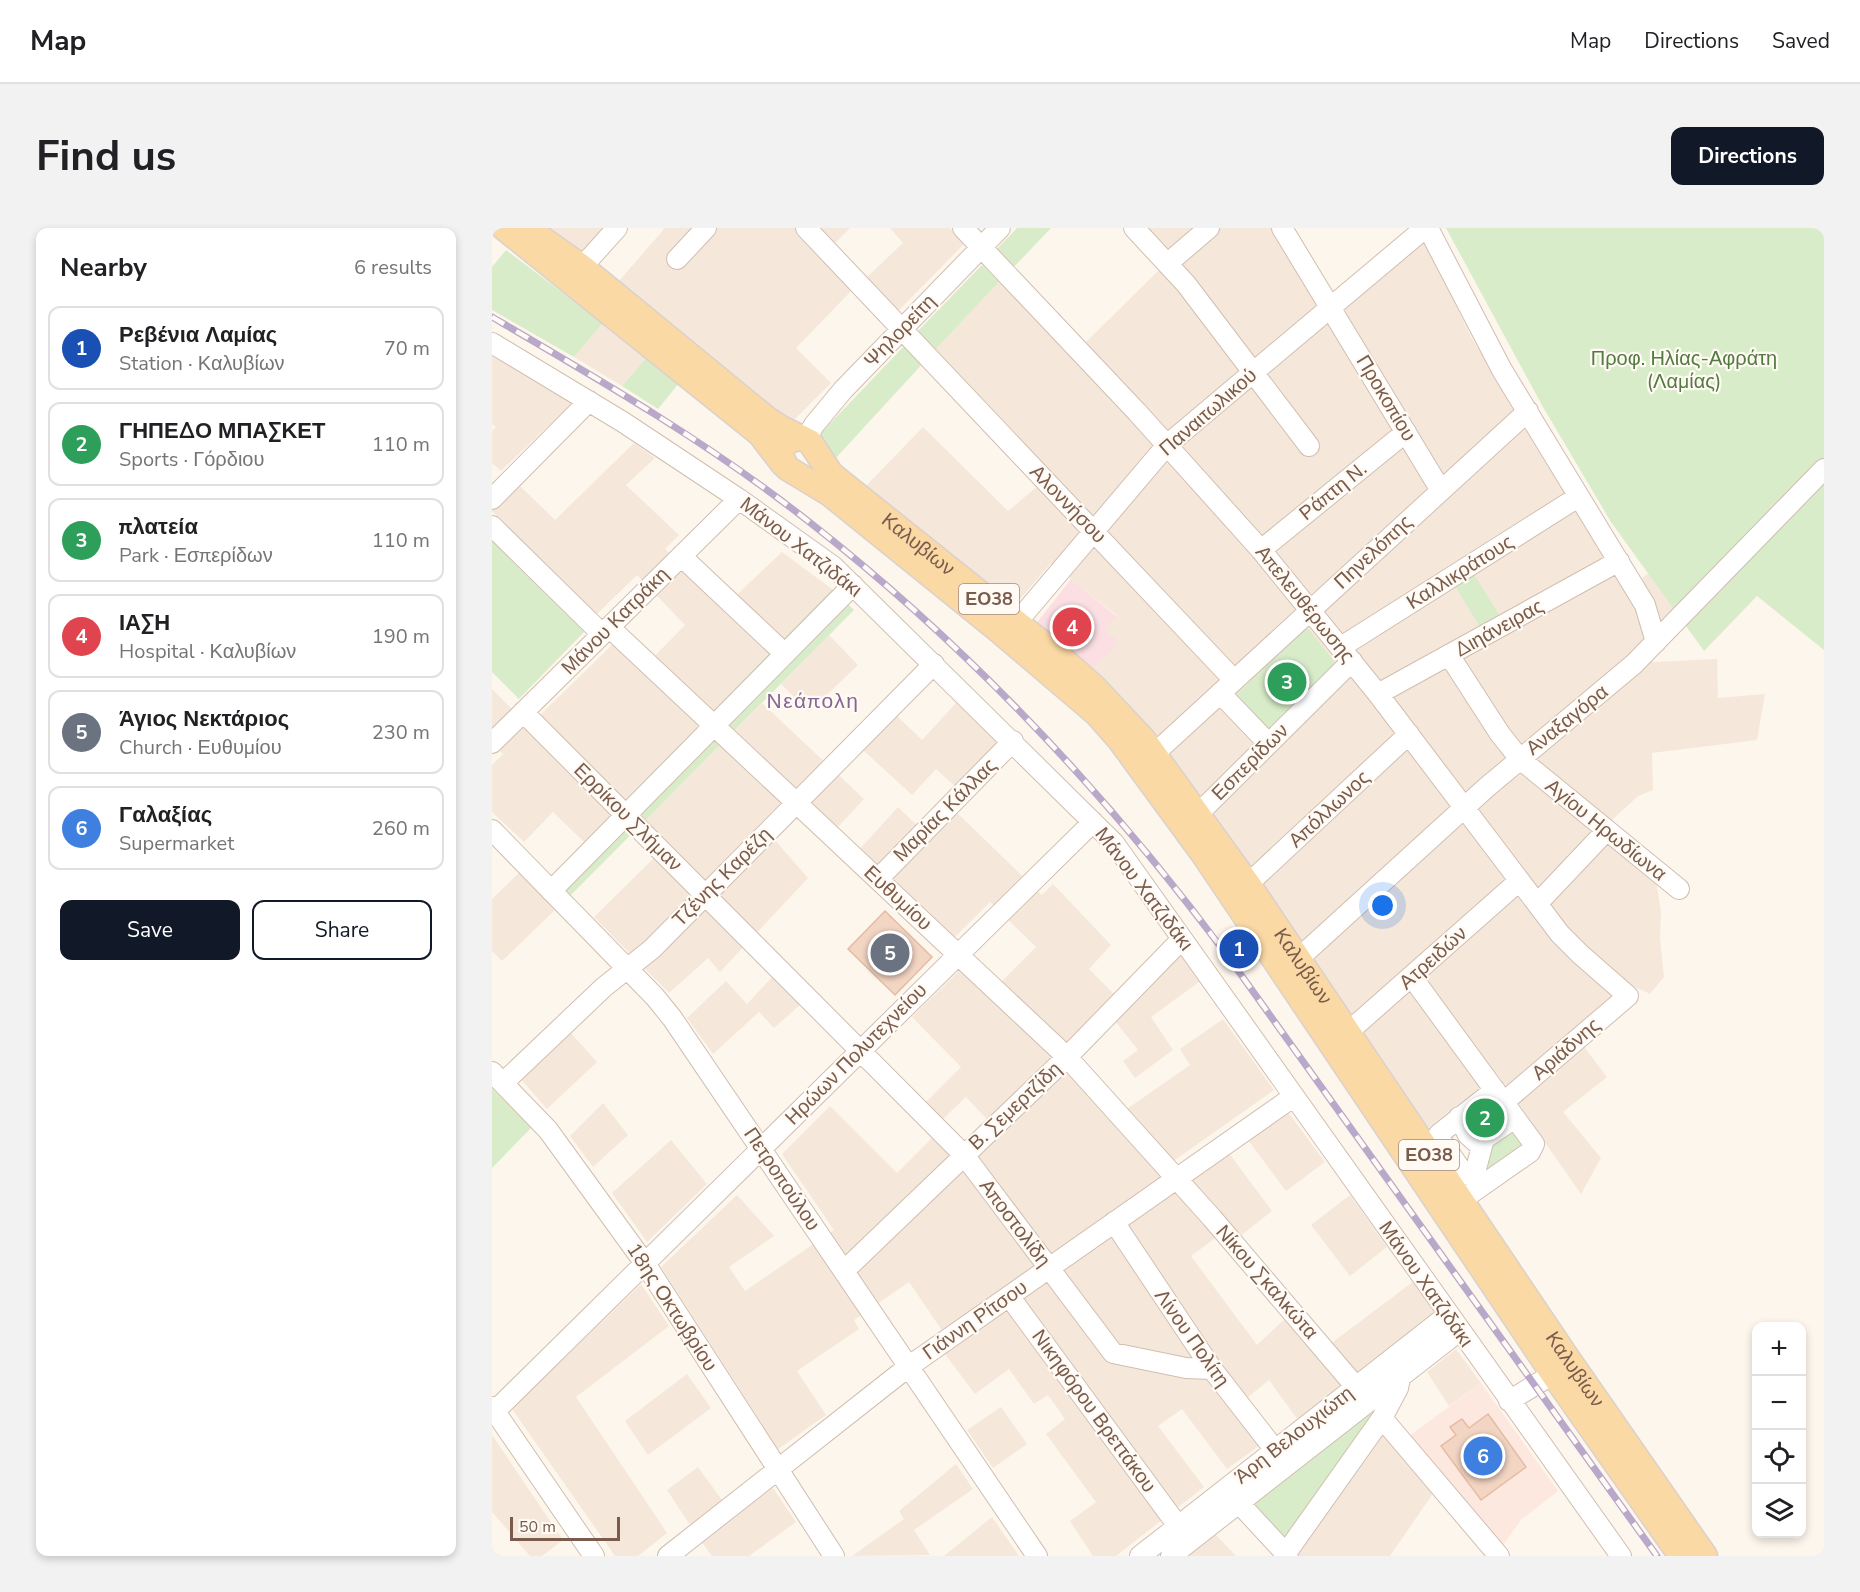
<!DOCTYPE html>
<meta charset="utf-8">
<style>
:root{--surface:#fff;--page:#f2f2f2;--text:#202124;--muted:#757577;--line:#e0e0e0;--accent:#111827}
body{margin:0;font-family:"Nunito Sans",sans-serif;background:var(--page);color:var(--text)}
.controls{position:absolute;right:18px;bottom:18px;display:grid;overflow:hidden;border-radius:12px;box-shadow:0 3px 9px #0003}
.controls button{width:54px;height:54px;display:grid;place-items:center;padding:0;border:0;border-bottom:2px solid var(--line);background:var(--surface);color:var(--text);font:30px sans-serif}
.scale{position:absolute;left:18px;bottom:15px;width:110px;box-sizing:border-box;padding-left:6px;border:3px solid #7a5c4d;border-top:0;font-size:16px;line-height:21px;white-space:nowrap;color:#7a5c4d;-webkit-text-stroke:4px #fffaf3;paint-order:stroke}
.you{position:absolute;left:891px;top:678px;width:21px;height:21px;margin:-15px;border:4px solid #fff;border-radius:50%;background:#1a73e8;box-shadow:0 0 0 9px #1a73e833}
.badge{display:grid;place-items:center;width:39px;height:39px;border-radius:50%;background:var(--accent);color:#fff;font-size:20px;font-weight:700}
.pin{position:absolute;translate:-50% -50%;border:3px solid #fff;box-shadow:0 2px 6px #0006}
.list{margin:0;padding:0;list-style:none}
h2{display:flex;justify-content:space-between;align-items:center;height:78px;margin:0;padding:0 24px;font-size:26px}
h2 small{font-size:20px;font-weight:400;color:var(--muted)}
.list li{display:grid;grid-template-columns:39px 1fr auto;gap:18px;align-items:center;box-sizing:border-box;height:84px;margin:0 12px 12px;padding:0 12px;border:2px solid var(--line);border-radius:12px}
.list b{display:block;font-size:22px;white-space:nowrap}
.list p{margin:0;font-size:20px;white-space:nowrap;color:var(--muted)}
.list em{font-size:20px;font-style:normal;color:var(--muted)}
.actions{display:flex;gap:12px;padding:18px 24px}
.actions a{flex:1;padding:14px 0;border:2px solid var(--accent);border-radius:12px;text-align:center;font-size:21px;color:var(--accent)}
.actions .main{background:var(--accent);color:#fff}
.icon{flex:none;width:33px;height:33px;fill:none;stroke:currentColor;stroke-width:2;stroke-linecap:round;stroke-linejoin:round}
.map{position:relative;flex:none;width:1332px;height:1328px;overflow:hidden;border-radius:12px}
header{display:flex;align-items:center;gap:36px;box-sizing:border-box;height:84px;padding:0 30px;background:var(--surface);border-bottom:2px solid var(--line)}
header strong{font-size:28px}
nav{display:flex;gap:33px;margin-inline-start:auto;font-size:21px}
.intro{display:flex;align-items:center;justify-content:space-between;box-sizing:border-box;height:144px;padding:0 36px}
h1{margin:0;font-size:42px}
.button{padding:15px 27px;border-radius:12px;background:var(--accent);color:#fff;font-size:21px;font-weight:700}
main{display:flex;gap:36px;padding:0 36px}
aside{flex:1;background:var(--surface);border-radius:12px;box-shadow:0 3px 9px #0003}
.map>svg:first-child{display:block}
</style>
<header>
<strong>Map</strong>
<nav><a>Map</a><a>Directions</a><a>Saved</a></nav>
</header>
<div class="intro"><h1>Find us</h1><a class="button">Directions</a></div>
<main>
<aside>
<h2>Nearby<small>6 results</small></h2>
<ul class="list">
<li><span class="badge" style="background:#1a4fb4">1</span><div><b>Ρεβένια Λαμίας</b><p>Station · Καλυβίων</p></div><em>70 m</em></li>
<li><span class="badge" style="background:#2e9e5b">2</span><div><b>ΓΗΠΕΔΟ ΜΠΑΣΚΕΤ</b><p>Sports · Γόρδιου</p></div><em>110 m</em></li>
<li><span class="badge" style="background:#2e9e5b">3</span><div><b>πλατεία</b><p>Park · Εσπερίδων</p></div><em>110 m</em></li>
<li><span class="badge" style="background:#e0444e">4</span><div><b>ΙΑΣΗ</b><p>Hospital · Καλυβίων</p></div><em>190 m</em></li>
<li><span class="badge" style="background:#6b7280">5</span><div><b>Άγιος Νεκτάριος</b><p>Church · Ευθυμίου</p></div><em>230 m</em></li>
<li><span class="badge" style="background:#3f7fe0">6</span><div><b>Γαλαξίας</b><p>Supermarket</p></div><em>260 m</em></li>
</ul>
<div class="actions"><a class="main">Save</a><a>Share</a></div>
</aside>
<div class="map">
<svg width="1332" height="1328" viewBox="0 0 1332 1328">
<rect width="100%" height="100%" fill="#fdf6ec"/>
<!-- residential -->
<path fill="#f5e8da" d="M57,0h58l-24,27z
M173,0h131l59,59 -59,61 35,35 -41,41 -172,-142z
M328,0h30l-15,15z
M398,0h60l14,16 -66,67 -32,-33 37,-35z
M651,0h129l58,92 95,-79 46,96 156,253 73,-58 57,-53 -107,169 2,14 65,-3 1,39 47,-4 -8,46 -105,13 1,37 -15,6 -38,35 56,49 5,32 -1,26 4,39 -14,17 -17,-8 -58,49 32,42 -44,35 38,46 -20,36 -84,-120 -72,56 -224,-334 -64,-82 -47,-43 15,-41 11,-15 -65,-52 -37,43 -148,-120 57,-59 85,84 43,-36 -116,-125 64,-68 73,74 91,-90z
M111,95l43,35 -24,28 -48,-29z
M0,125l82,48 -73,70 -9,-8v-32l4,-4 -4,-3z
M142,215l21,15 -29,27 53,50 -14,14 60,57 57,-54 50,37 -248,253 -31,-30 -29,30 -32,-30v-47l11,-11 -11,-12v-53l37,37 86,-84 28,26 42,-43 -48,-50 -41,40 -104,-104v-5l24,-24 39,38z
M337,407l29,30 -49,47 -28,-28z
M270,475l102,96 -28,30 -41,-40 -34,35 47,54 -88,94 -12,-14 -39,35 -75,-76 66,-65 -24,-23z
M464,475l44,41 -44,43 -20,-18 -24,26 -49,-45 33,-35 26,25z
M406,579l30,29 25,-27 89,86 11,-11 58,61 -22,24 37,37 53,-53 20,29 -48,35 22,33 -38,28 -12,-17 15,-11 -34,-43 -47,48 57,63 76,-53 -10,-16 43,-30 51,71 -116,82 60,64 -27,20 66,89 30,-28 30,37 97,-73 22,32 -138,107 -29,-40 -32,26 26,37 -36,26 -45,-60 -24,17 46,61 -88,69h-23l-23,-35 26,-19 -50,-68 19,-15 -17,-24 -14,9 -25,-35 -34,25 -30,-40 9,-6 -45,-66 -55,38 5,9 -62,42 29,44 -48,34 -117,-182 76,-72 37,41 -45,31 16,24 89,-61 -52,-76 48,-48 67,67 40,-40 29,31 33,-32 -33,-35 -24,23 -17,-17 36,-36 -49,-50 51,-50 28,25 45,-45 -46,-45 -37,37 -95,-88z
M27,645l36,37 -53,51 -10,-10v-52z
M282,747l27,29 -27,24 -15,-16 -46,42 -26,-36 39,-37 21,23z
M77,803l28,31 -50,47 -27,-31z
M111,875l25,32 -35,32 -23,-31z
M796,884l37,50 -39,29 -38,-51z
M179,912l36,44 -60,58 -35,-49z
M736,924l44,59 -33,26 -51,-57z
M858,967l37,52 -37,29 -39,-51z
M149,1056l28,42 -93,71 91,136 -29,23h-23l-103,-147z
M964,1121l25,34 -32,23 -22,-34z
M195,1146l24,34 -63,47 -23,-34z
M509,1179l26,37 -34,24 -26,-38z
M891,1201l53,60 -46,67h-95z
M0,1207l71,105 -21,16h-12l-38,-44z
M464,1236l17,25 -59,41 16,25 -78,1 52,-37 -5,-8z
M206,1239l24,33 -32,25 -23,-35z
M281,1260l23,34 -47,34h-37l-11,-15z
M500,1289l27,39h-75z
M721,1304l23,24h-52z"/>
<!-- commercial -->
<path fill="#fde8e0" d="M989,1155l77,108 -37,29 -20,28 -93,-111z"/>
<!-- medical -->
<path fill="#fbdfe3" d="M579,351l45,37 -11,14 14,13 -29,28 -55,-46z"/>
<!-- green -->
<path fill="#d8ecc9" d="M525,0h34l-39,41 -17,-18z
M954,0h378v422l-67,-54 -53,55 -93,-129 -68,-115z
M14,22l97,73 -29,34 -82,-47v-43z
M490,37l17,17 -64,68 -18,-18z
M415,115l18,18 -91,99 -14,-26z
M154,130l33,25 -21,26 -36,-23z
M0,312l93,91 -66,68 -27,-27z
M980,343l31,50 -20,11 -30,-49z
M340,361l22,21 -290,292 -19,-20z
M815,399l32,40 -68,69 -37,-39z
M0,860l39,40 -39,40z
M999,869l15,20 -26,16 -10,-14z
M1021,898l14,19 -41,33 -3,-22 6,-11z
M877,1184l5,4 -90,127 -37,-38z"/>
<!-- building -->
<path fill="#f3d5c3" stroke="#e6bba3" stroke-width="1.5" d="M393,683l47,46 -37,38 -47,-46z
M996,1186l38,53 -45,33 -40,-54 15,-11 -6,-8 12,-8 7,9z"/>
<g fill="none" stroke-linecap="round" stroke-linejoin="round">
<!-- minor casing -->
<g stroke="#d1beb0" stroke-width="22">
<path id="minor" d="M314,0l428,452
M471,0l174,184 124,138 117,144 182,240 20,20 48,42 -124,106
M642,0l52,56 123,162
M790,0l158,261
M936,0l74,142 143,235 11,37
M185,31l29,-31
M676,35l41,-35
M90,39l35,-39
M0,115l131,79 116,77 95,68 280,276 507,713
M314,211l8,-14 29,-35 157,-162
M0,271l97,-98
M0,298l110,108
M769,322l145,-118
M189,328l104,98
M525,394l150,-177 258,-217
M117,399l458,430 145,161 144,169
M849,419l237,-150
M957,427l51,79 20,25 159,130
M728,465l48,50
M886,466l241,-133
M31,484l441,443 149,198 73,15 26,1
M0,515l247,-244
M651,536l385,-353
M707,585l153,-152
M0,602l163,167 17,21 365,538
M386,651l135,-138
M756,656l161,-150
M59,663l302,-306
M1045,676l70,-74
M806,731l189,-172 147,-123 190,-195
M920,749l122,167 -4,8 -70,49
M855,805l172,-152
M0,844l56,58 98,135 188,291
M11,855l101,-96 48,-38 282,-285
M1003,862l-56,44v4l25,36 10,2 10,-37 31,-21
M967,889l9,18 12,11
M622,994l98,147 63,81
M353,1042l222,-213 115,-118
M517,1068l169,230
M1017,1173l44,-27
M0,1179l102,149
M0,1186l601,-592
M890,1190l117,138
M746,1274l50,54
M176,1328l240,-189 385,-270
M648,1328l308,-241
M679,1328l288,-225
M792,1328l98,-138 16,-30 2,-10"/>
</g>
<!-- major casing -->
<g stroke="#dad1cd" stroke-width="27">
<g id="major">
<path d="M12,0l256,206 23,30"/>
<path id="s1" d="M35,0l55,39 184,151 15,10 29,14 21,32 235,188 28,25 49,52 105,145 318,472 139,200"/>
<path d="M310,210l-12,2 -7,7 -2,9 6,12 43,26 167,135 100,85 22,25 85,116 349,519 128,182"/>
</g>
</g>
<!-- minor -->
<use href="#minor" stroke="#fff" stroke-width="20"/>
<!-- major -->
<use href="#major" stroke="#fbd9a5" stroke-width="24"/>
<!-- rail casing -->
<g stroke="#b9a8c9" stroke-width="7">
<path id="rail" d="M0,89c108,63 217,126 316,204 160,125 300,274 421,437l428,598"/>
</g>
<!-- rail -->
<use href="#rail" stroke="#fffaf3" stroke-width="4.5" stroke-dasharray="14" stroke-linecap="butt"/>
</g>
<g text-anchor="middle" dominant-baseline="central" stroke-width="4.5" stroke-linejoin="round" paint-order="stroke">
<!-- shield labels -->
<g fill="#fffaf3" stroke="#a28b7f" stroke-width="1.5">
<rect x="467" y="356" width="60" height="30" rx="4.5"/>
<rect x="907" y="912" width="60" height="30" rx="4.5"/>
</g>
<g font-size="18" font-weight="bold" fill="#7a5c4d">
<text x="497" y="371">ΕΟ38</text>
<text x="937" y="927">ΕΟ38</text>
</g>
<!-- street labels -->
<g font-size="20" fill="#7a5c4d" stroke="#fffaf3">
<text transform="translate(408 103) rotate(-46)">Ψηλορείτη</text>
<text transform="translate(894 170) rotate(59)">Προκοπίου</text>
<text transform="translate(716 184) rotate(-41)">Παναιτωλικού</text>
<text transform="translate(841 263) rotate(-39)">Ράπτη Ν.</text>
<text transform="translate(576 276) rotate(46)">Αλοννήσου</text>
<text stroke="none"><textPath href="#s1" startOffset="506">Καλυβίων</textPath></text>
<text transform="translate(309 319) rotate(38)">Μάνου Χατζιδάκι</text>
<text transform="translate(881 324) rotate(-43)">Πηνελόπης</text>
<text transform="translate(968 344) rotate(-32)">Καλλικράτους</text>
<text transform="translate(813 376) rotate(51)">Απελευθέρωσης</text>
<text transform="translate(123 393) rotate(-45)">Μάνου Κατράκη</text>
<text transform="translate(1007 400) rotate(-29)">Διηάνειρας</text>
<text transform="translate(1075 492) rotate(-39)">Αναξαγόρα</text>
<text transform="translate(758 534) rotate(-45)">Εσπερίδων</text>
<text transform="translate(837 581) rotate(-43)">Απόλλωνος</text>
<text transform="translate(453 582) rotate(-45)">Μαρίας Κάλλας</text>
<text transform="translate(136 589) rotate(45)">Ερρίκου Σλήμαν</text>
<text transform="translate(1114 602) rotate(39)">Αγίου Ηρωδίωνα</text>
<text transform="translate(230 649) rotate(-45)">Τζένης Καρέζη</text>
<text transform="translate(652 661) rotate(53)">Μάνου Χατζιδάκι</text>
<text transform="translate(406 670) rotate(43)">Ευθυμίου</text>
<text transform="translate(941 730) rotate(-42)">Ατρειδών</text>
<text stroke="none"><textPath href="#s1" startOffset="1082">Καλυβίων</textPath></text>
<text transform="translate(1074 821) rotate(-41)">Αριάδνης</text>
<text transform="translate(364 826) rotate(-45)">Ηρώων Πολυτεχνείου</text>
<text transform="translate(523 878) rotate(-43)">Β. Σεμερτζίδη</text>
<text transform="translate(290 951) rotate(56)">Πετροπούλου</text>
<text transform="translate(523 995) rotate(53)">Αποστολίδη</text>
<text transform="translate(775 1054) rotate(49)">Νίκου Σκαλκώτα</text>
<text transform="translate(934 1056) rotate(55)">Μάνου Χατζιδάκι</text>
<text transform="translate(180 1079) rotate(57)">18ης Οκτωβρίου</text>
<text transform="translate(483 1092) rotate(-35)">Γιάννη Ρίτσου</text>
<text transform="translate(700 1110) rotate(55)">Λίνου Πολίτη</text>
<text stroke="none"><textPath href="#s1" startOffset="1568">Καλυβίων</textPath></text>
<text transform="translate(602 1183) rotate(54)">Νικηφόρου Βρεττάκου</text>
<text transform="translate(802 1207) rotate(-38)">Άρη Βελουχιώτη</text>
</g>
<!-- park labels -->
<g font-size="20" fill="#537a41" stroke="#fffaf3">
<text x="1192" y="130">Προφ. Ηλίας-Αφράτη<tspan x="1192" dy="23">(Λαμίας)</tspan></text>
</g>
<!-- neighbourhood labels -->
<g font-size="21" letter-spacing="1.5" fill="#846695" stroke="#fffaf3">
<text x="321" y="473">Νεάπολη</text>
</g>
</g>
</svg>
<div class="controls">
<button>+</button>
<button>−</button>
<button><svg class="icon" aria-label="locate" viewBox="0 0 24 24"><circle cx="12" cy="12" r="6"/><path d="M12 2v4M12 18v4M2 12h4M18 12h4"/></svg></button>
<button><svg class="icon" aria-label="layers" viewBox="0 0 24 24"><path d="M12 4l9 5-9 5-9-5zM3 14l9 5 9-5"/></svg></button>
</div>
<div class="scale">50 m</div>
<div class="you"></div>
<div class="pin badge" style="left:747px;top:721px;background:#1a4fb4">1</div>
<div class="pin badge" style="left:993px;top:890px;background:#2e9e5b">2</div>
<div class="pin badge" style="left:795px;top:454px;background:#2e9e5b">3</div>
<div class="pin badge" style="left:580px;top:399px;background:#e0444e">4</div>
<div class="pin badge" style="left:398px;top:725px;background:#6b7280">5</div>
<div class="pin badge" style="left:991px;top:1228px;background:#3f7fe0">6</div>
</div>
</main>
